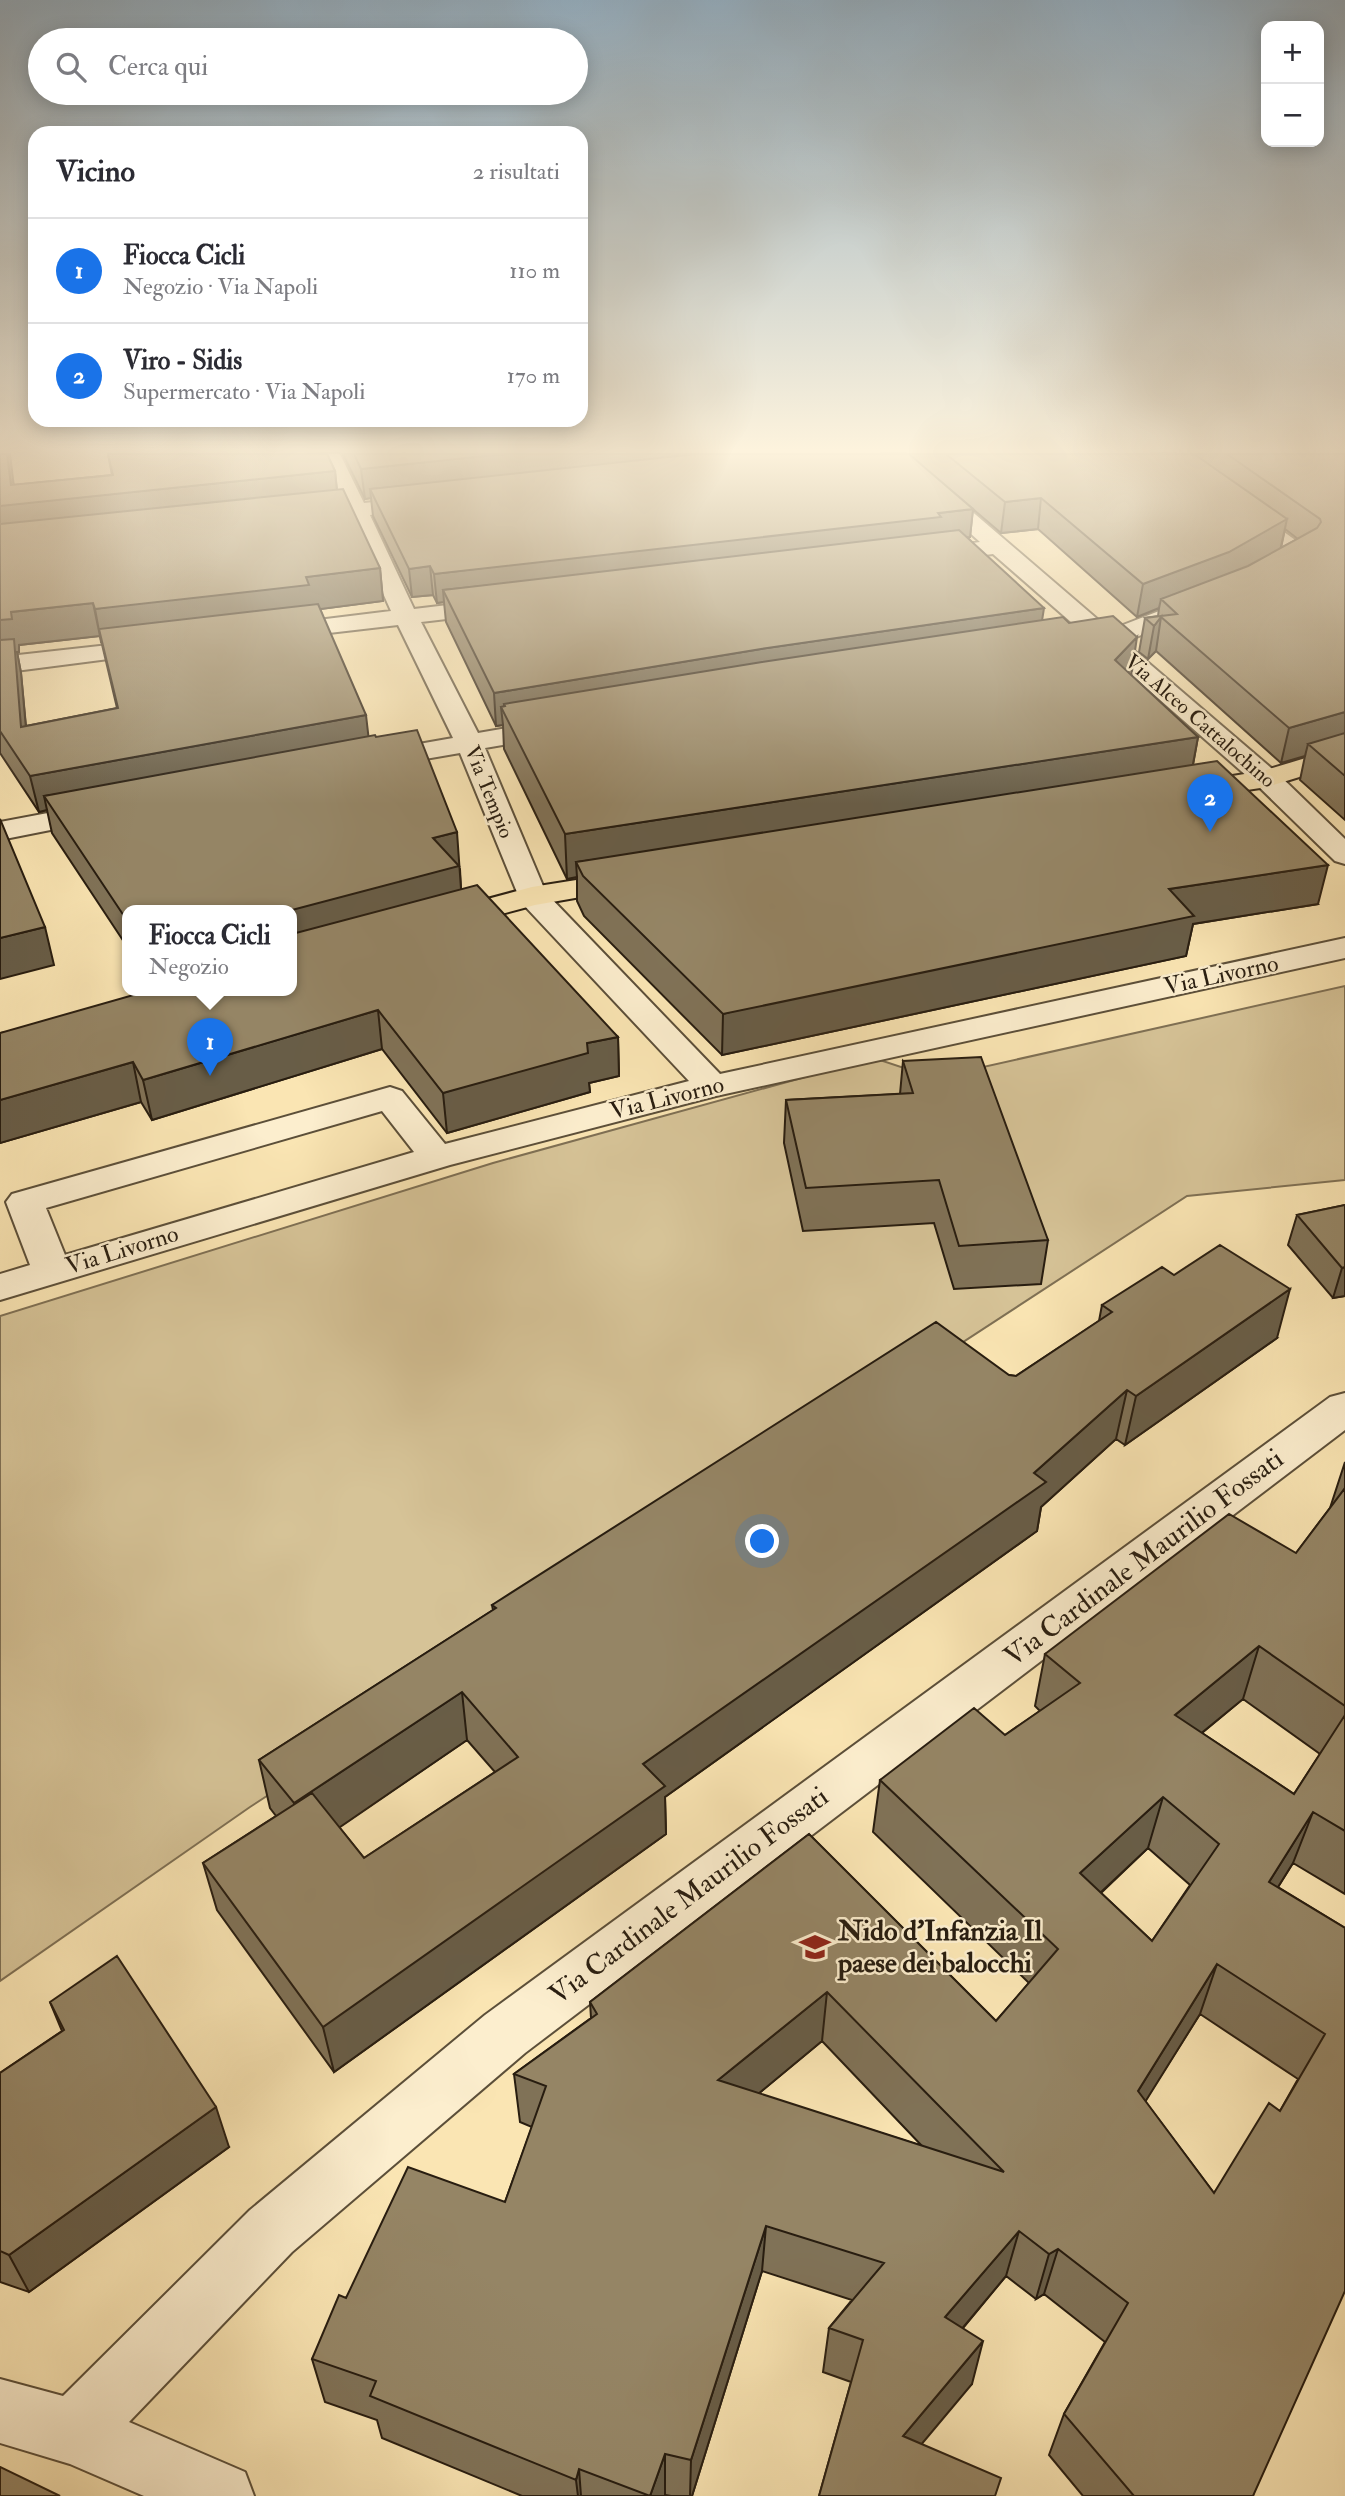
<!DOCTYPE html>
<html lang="it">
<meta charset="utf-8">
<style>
:root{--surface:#fff;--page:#f2f2f3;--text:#2b2b33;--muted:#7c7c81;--line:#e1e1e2;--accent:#1a73e8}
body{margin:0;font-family:"IM FELL Double Pica",serif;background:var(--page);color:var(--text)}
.controls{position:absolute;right:21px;top:21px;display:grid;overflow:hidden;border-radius:14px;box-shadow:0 4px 18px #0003}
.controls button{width:63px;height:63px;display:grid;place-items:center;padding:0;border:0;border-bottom:2px solid var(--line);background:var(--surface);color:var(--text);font:35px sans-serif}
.you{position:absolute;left:763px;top:1542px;width:24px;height:24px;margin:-18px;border:5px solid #fff;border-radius:50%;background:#1a73e8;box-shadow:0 0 0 10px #1a73e833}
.badge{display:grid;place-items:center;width:46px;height:46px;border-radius:50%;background:var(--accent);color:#fff;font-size:23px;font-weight:700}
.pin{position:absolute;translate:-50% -58px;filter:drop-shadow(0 2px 4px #0008)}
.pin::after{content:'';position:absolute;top:37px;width:24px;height:21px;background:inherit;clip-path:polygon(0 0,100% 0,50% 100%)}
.popup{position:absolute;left:122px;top:905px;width:175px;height:91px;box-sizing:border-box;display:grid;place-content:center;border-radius:14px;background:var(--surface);filter:drop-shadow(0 2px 5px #0005);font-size:23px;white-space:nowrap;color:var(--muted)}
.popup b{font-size:26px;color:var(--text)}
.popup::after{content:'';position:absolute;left:50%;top:100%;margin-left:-14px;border:14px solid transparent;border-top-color:var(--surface)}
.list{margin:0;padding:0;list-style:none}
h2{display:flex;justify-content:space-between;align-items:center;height:91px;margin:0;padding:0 28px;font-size:30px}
h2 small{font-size:23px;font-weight:400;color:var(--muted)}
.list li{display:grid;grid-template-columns:46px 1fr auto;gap:21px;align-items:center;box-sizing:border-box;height:105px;padding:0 28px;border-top:2px solid var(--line)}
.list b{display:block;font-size:26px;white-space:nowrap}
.list p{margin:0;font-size:23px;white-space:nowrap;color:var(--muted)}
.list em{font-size:23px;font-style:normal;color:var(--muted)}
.icon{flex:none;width:38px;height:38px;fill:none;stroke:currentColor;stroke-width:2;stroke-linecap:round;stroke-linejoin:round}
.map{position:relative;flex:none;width:1345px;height:2496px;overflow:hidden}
.search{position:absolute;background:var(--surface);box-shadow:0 4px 18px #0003;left:28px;top:28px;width:560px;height:77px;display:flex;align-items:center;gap:18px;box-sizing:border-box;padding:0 24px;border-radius:38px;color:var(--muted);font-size:26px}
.panel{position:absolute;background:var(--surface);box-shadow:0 4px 18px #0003;left:28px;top:126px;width:560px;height:301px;border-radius:21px}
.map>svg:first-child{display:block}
</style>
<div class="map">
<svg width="1345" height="2496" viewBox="0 0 1345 2496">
<rect width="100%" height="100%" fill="#fae5b3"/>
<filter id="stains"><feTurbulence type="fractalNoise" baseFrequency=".00286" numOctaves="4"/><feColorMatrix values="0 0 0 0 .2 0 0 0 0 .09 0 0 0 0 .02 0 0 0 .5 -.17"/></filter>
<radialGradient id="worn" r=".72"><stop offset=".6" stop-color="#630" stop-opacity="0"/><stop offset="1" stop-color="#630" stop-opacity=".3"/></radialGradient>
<!-- green -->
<path fill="#d6c397" stroke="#7f7054" stroke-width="2" d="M1345,986v194l-158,16 -937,611 -250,174v-665l493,-153 381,-105 60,20z"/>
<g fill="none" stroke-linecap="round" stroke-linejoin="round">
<!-- minor casing -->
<g stroke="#5c4f39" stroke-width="4">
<path id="minor" d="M320,454h20l24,49 60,-6 8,1 3,5 -3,5 -8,1 -54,6 44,94 84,-10 8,2 4,5 -4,5 -8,2 -77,9 57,111 77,-13 9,2 4,6 -4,6 -9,2 -70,12 61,145 174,181 625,-136v20l-629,138 -266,69 -450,135v-26l30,-9 -24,-63 6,-8 378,-107 12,4 43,53 244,-63 -168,-179 -61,-149 -87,15 -10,-2 -4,-6 4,-6 10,-2 80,-14 -55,-113 -121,14 -9,-2 -3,-5 3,-5 9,-2 114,-14 -42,-94 -49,6 -8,-2 -3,-5 3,-5 51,-6zM382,1111l32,41 -349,103 -19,-47z
M882,454h23l205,176 75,-29 8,-2 8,2 4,5 -4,5 -77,31 153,131 68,66v25l-10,-3 -78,-76 -156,-137 -19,3 -9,-2 -3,-5 3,-5 14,-3 -94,-82 -66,8 -8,-2 -3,-5 3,-5 61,-8z
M1151,454h24l137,98 -3,5 -32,18h-16l-4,-5 4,-5 24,-14z
M154,640l9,2 3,5 -3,5 -163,21v-16z
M101,803l10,3 4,6 -4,6 -111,22v-18z
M1345,1393v37l-820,623 -233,199 -163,170 116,50 9,24h-110l-74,-32 -70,-21v-64l63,17 187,-186 235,-195 845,-618z"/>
</g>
<!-- major casing -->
<g stroke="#281d10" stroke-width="4">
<path id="major" d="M1345,746v17l-78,24 -80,12 -10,-2 -4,-6 4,-6 86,-14z
M627,872l11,3 4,6 -4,6 -103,18 -89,24 -11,-2 -5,-7 5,-7 97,-26z"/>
</g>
<!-- minor -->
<use href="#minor" fill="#fceece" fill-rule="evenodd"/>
<!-- major -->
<use href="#major" fill="#fae5b3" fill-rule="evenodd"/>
</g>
<!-- wall -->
<path fill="#807257" stroke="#281d10" stroke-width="2" fill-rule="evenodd" d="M0,454l14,31 98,-10 -4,-21h219l8,17 2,19 43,78 3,33 -63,8 48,127 92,133 1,20 157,148 1,39 -30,7 1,9 -143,41 -65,-84 -230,71 -11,-18 -141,41v-110l292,-43 -164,-80v38l-76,-115 -5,-23 -8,2 -39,-59zM100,636l17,72 -91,18 -5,-53 -4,-21h2v-7z
M343,454h1002v366l-45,-40 5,-24 -24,7 -125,-112 -8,8 -9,-7 6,-34 13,-2 1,-8 -22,9 -99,-88 -37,4 -61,-52 33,28 -3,28h-3l75,83 89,55 67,62 -5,28 125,139 -125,20 -7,32 -464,99 -138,-139 -7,-15v-24l-10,2 -63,-130 -1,-24 -7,1 -50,-104 -2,-20 -7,1 -4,-8 -21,2 -39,-81 -2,-18 -6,1zM1285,529l13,10 -17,9z
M903,1061l145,179 -7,44 -87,5 -20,-66 -131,8 -19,-88 2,-43 114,-6z
M1345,1205v91l-12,2 -45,-53 9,-30z
M1102,1305l175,33 -152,107 -9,-6 -75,68 -4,24 -372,266 1,37 -332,238 -117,-162 -14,-47 73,-47 -6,-8 -11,-48 234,-150 -1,-5 517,-230 7,1 83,-55zM467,1740l28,32 -131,86 -25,-31z
M1345,1462v432l-52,-31 -15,24 67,41 -92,568h-170l-34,-41 15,-41 41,-72 -61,-48 -8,5 -30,-23 -43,52 9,56 -153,112 32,-114 -28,-10 6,-44 23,-28 -90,-29 -70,225h-21l-5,-1 -1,1h-143l-140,-58 -5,-18 -52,-18 -13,-43 34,-61 159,-96 27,-75 -12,-5 -6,-48 77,-56 -1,-16 219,-168 187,187 33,-38 -156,-151 7,-52 125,-45 35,-24 -5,-5 10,-52 251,-101 34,-45zM1243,1699l77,55 -26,40 -92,-61zM1148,1848l42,37 -38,56 -51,-48zM1200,2014l98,65 -18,32 -66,82 -69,-92zM822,2041l100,105 -164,-52z
M50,2002l179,145 -200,145 -29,-10v-209l62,-42z"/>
<!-- shaded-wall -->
<path fill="#685d47" stroke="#281d10" stroke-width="2" d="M7,454h3l6,50 319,-33 3,31 -338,35v-31l11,-21z
M504,454h283l-417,35 1,9 -6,1 -4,-30z
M1041,498l-3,31 -37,4 4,-31z
M973,509l-3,28 -527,53 1,12 -7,1 -3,-29z
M1287,519l-7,32 -57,33 -62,15 -2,9 -22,9 6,-33z
M430,566l3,29 -21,2 -3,-28z
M380,568l3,33 -70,9 -212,32 -6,-33 211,-32z
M93,603l7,33 -81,9v7h-2l4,21 8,89 -29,-107v-35l11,-8z
M1044,608l-5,32 -534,66 -1,-2v8l-3,-5 2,18 -7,1 -2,-33 267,-44z
M1161,617l-5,34 -8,8 6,-33z
M1137,637l-6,41 -16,-18z
M1345,712v32h-37l-3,12 -24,7 8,-35z
M366,715l4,35 -326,46 3,14 -8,2 -9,-36z
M1198,737l-8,43 -614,82 1,15 -10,2 -2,-45z
M457,832l5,71 -170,46v-39l141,-72z
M1328,865l-10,39 -125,20 -7,32 -464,99 1,-41 446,-125z
M45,927l9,38 -54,14v-41z
M378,1010l4,39 -230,71 -9,-40z
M618,1037l1,39 -30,7 1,9 -143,41 -4,-40 144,-50z
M133,1062l8,40 -141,41v-43z
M1345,1267v29l-12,2 9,-30z
M1290,1289l-13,49 -152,107 11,-49z
M1127,1390l-11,49 -75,68 -4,24 -372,266 1,37 -332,238 -11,-45 320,-263 391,-291z
M1259,1646l-16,53 -83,68 15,-52z
M462,1692l5,48 -162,111 -11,-48z
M1163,1797l-15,51 -81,76 13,-51z
M1313,1812l-20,51 -43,69 19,-50z
M1217,1964l-17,50 -78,125 16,-48z
M827,1992l-5,49 -106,88 2,-49z
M216,2107l13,40 -200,145 -20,-37z
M766,2226l-4,45 -70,225h-2l1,-36z
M1019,2231l-13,45 -71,85 10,-44z
M1058,2249l-14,45 -8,5 13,-45z
M983,2341l-11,43 -78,93 9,-41z
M665,2454v42h-15z
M579,2469l2,27h-3l-2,-16z"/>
<!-- building -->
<path fill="#958565" stroke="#281d10" stroke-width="2" fill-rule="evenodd" d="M0,454h7l4,31 102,-10 -5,-21h219l8,17 -335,35z
M354,454h150l-143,15z
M696,454h213l64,55 -35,4 3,4 -507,57 -4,-8 -21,3 -39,-80z
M946,454h248l93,65 -58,33 -86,32 -102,-86 -36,4z
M1227,454h118v258l-56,16 -128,-111 -7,9 -9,-8 32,-4 -16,-15 87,-33 69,-38 4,-6 -1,-3z
M343,489l37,79 -74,9 3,8 -214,24 -2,-6 -82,9 1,7 -12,1v-96z
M959,530l85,78 -283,41 -267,44 -51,-103z
M318,604l48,111 -336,61 -30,-45v-91l14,-1 7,88 97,-19 -19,-79z
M1113,616l24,21 -22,23 83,77 -633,97 -64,-127 4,-1 -1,-2 258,-42 301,-45 6,6z
M417,730l40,102 -24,6 26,28 -167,44h-164v12l-84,-126 331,-61 1,2z
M1345,733v43l-37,-32z
M1217,761l111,104 -159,24 25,27 -471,98 -140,-138 -7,-14z
M0,819l45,108 -45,11z
M477,885l141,152 -31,6 1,10 -145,40 -65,-83 -235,70 -10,-18 -133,38v-67l151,-43h141v-56z
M981,1057l67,183 -89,6 -20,-66 -133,8 -20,-88 127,-7 -10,-32z
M1345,1205v62l-3,1 -45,-53z
M1220,1245l70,44 -154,107 -9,-6 -93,83 12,9 -403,282 22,22 -342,241 -120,-164 109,-70 52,65 154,-101 -56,-65 -168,111 -35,-43 237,-152 -4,-3 444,-283 73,53 7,1 96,-64 -10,-7 60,-38 12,8z
M1345,1488v218l-86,-60 -84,69 119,79 51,-79v116l-32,-19 -44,70 76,46v363l-92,205h-119l-70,-82 64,-111 -70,-54 -9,5 -30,-23 -74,86 38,24 -80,95 98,42 -6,18h-176l44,-156 -34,-12 55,-65 -118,-37 -75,234 -26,-6 -15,42 -71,-27 -3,11 -206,-84 6,-15 -64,-22 27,-64 7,3 62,-131 97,35 41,-116 -32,-12 83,-60 -7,-12 219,-168 187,187 62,-72 -178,-169 94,-72 31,27 75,-52 -35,-29 184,-140 67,39zM1163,1797l56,47 -67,97 -72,-68zM1217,1964l108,70 -45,77 -11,-8 -55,90 -76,-102zM827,1992l177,180 -286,-92z
M117,1956l99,151 -207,148 -9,-4v-178l64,-43 -14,-28z
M0,2467l60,29h-60z"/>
<!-- sky -->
<linearGradient id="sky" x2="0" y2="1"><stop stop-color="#93acbd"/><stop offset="0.56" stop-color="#fdf3dd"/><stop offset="1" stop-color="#fdf3dd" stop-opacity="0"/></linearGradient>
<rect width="1345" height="804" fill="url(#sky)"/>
<!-- icons -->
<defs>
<g id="school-bare" transform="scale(2.415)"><path d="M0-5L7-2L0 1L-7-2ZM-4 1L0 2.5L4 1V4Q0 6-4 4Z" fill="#8f2418" stroke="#fceece" stroke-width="2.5" paint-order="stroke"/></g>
</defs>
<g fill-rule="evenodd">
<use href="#school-bare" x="815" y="1947"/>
</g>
<g text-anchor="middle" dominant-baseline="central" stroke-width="5" stroke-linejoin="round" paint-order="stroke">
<!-- far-street labels -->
<g font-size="21" fill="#281d10" stroke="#fceece">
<text transform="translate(1200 721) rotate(41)">Via Alceo Cattalochino</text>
<text transform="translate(489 792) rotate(68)">Via Tempio</text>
</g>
<!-- street labels -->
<g font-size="24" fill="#281d10" stroke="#fceece">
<text transform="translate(1221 975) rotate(-12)">Via Livorno</text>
<text transform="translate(667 1098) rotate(-14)">Via Livorno</text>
<text transform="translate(122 1250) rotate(-17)">Via Livorno</text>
</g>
<!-- near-street labels -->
<g font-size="28" fill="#281d10" stroke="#fceece">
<text transform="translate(1144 1558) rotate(-37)">Via Cardinale Maurilio Fossati</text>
<text transform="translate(689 1896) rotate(-37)">Via Cardinale Maurilio Fossati</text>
</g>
<!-- near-poi labels -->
<g font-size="28" font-weight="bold" fill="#281d10" stroke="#fceece" text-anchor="start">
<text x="838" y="1931">Nido d'Infanzia Il<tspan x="838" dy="32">paese dei balocchi</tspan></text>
</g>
</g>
<rect width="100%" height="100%" filter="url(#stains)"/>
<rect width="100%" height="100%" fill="url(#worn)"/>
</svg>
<div class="controls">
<button>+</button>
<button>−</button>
</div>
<div class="you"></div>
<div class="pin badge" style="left:210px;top:1076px">1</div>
<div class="popup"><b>Fiocca Cicli</b>Negozio</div>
<div class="pin badge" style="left:1210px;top:832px">2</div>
<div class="search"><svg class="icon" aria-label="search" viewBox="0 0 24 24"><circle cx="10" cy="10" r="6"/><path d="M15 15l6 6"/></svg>Cerca qui</div>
<section class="panel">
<h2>Vicino<small>2 risultati</small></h2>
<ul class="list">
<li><span class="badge">1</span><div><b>Fiocca Cicli</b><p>Negozio · Via Napoli</p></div><em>110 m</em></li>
<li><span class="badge">2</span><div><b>Viro - Sidis</b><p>Supermercato · Via Napoli</p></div><em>170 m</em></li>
</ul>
</section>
</div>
